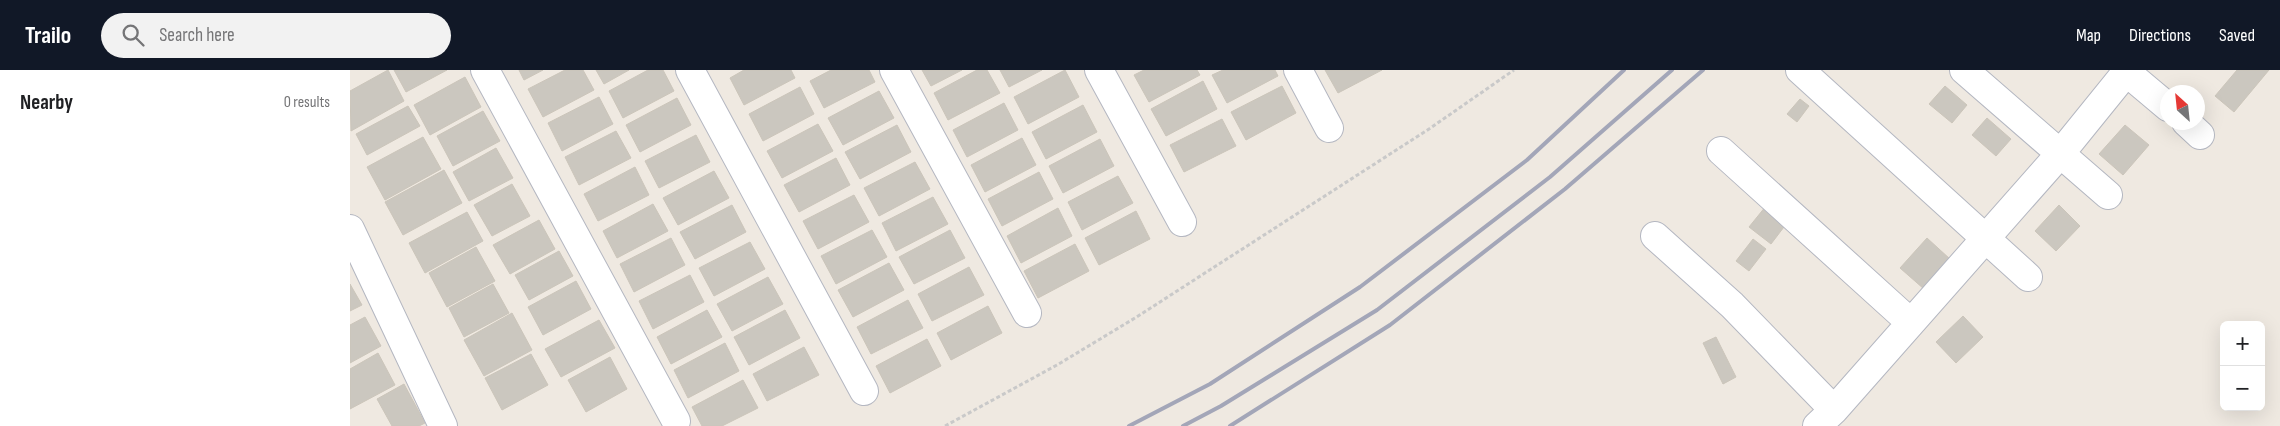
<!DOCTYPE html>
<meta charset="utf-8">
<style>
:root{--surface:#fff;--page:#f2f2f2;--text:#202124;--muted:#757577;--line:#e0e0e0;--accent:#111827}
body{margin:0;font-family:"Sofia Sans Condensed",sans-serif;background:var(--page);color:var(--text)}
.controls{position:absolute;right:15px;bottom:15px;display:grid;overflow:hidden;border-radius:8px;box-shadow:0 5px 20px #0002}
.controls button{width:45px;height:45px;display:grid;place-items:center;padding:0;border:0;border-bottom:1px solid var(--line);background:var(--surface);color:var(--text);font:25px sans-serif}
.compass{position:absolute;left:1810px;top:15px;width:45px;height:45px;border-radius:50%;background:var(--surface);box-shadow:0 5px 20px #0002;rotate:333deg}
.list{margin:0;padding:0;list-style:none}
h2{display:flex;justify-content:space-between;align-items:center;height:65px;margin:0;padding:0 20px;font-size:21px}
h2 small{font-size:16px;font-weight:400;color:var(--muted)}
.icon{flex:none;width:28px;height:28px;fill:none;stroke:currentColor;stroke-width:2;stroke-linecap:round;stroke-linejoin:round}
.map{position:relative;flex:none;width:1930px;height:356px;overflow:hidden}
header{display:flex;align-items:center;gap:30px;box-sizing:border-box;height:70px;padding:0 25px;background:var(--accent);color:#fff}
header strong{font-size:24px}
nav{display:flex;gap:28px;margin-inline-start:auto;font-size:18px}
.search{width:350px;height:45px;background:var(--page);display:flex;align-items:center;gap:12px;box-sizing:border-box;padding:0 18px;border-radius:28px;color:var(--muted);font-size:19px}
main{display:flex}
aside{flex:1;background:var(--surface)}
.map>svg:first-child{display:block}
</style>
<header>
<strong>Trailo</strong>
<div class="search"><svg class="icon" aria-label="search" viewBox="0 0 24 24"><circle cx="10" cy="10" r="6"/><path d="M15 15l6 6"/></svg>Search here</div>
<nav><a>Map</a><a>Directions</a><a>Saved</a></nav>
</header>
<main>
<aside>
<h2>Nearby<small>0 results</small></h2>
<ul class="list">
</ul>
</aside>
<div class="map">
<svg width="1930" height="356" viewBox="0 0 1930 356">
<rect width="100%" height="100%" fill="#efe9e1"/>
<!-- building -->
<path fill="#cbc7bf" stroke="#cbc5ba" d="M38,0l16,31 -53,30 -1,-40z
M44,0h53l-41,22z
M169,0h24l-19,10z
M215,0h18l11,20 -51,27 -15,-28z
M246,0h33l-25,14z
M298,0h15l11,21 -51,27 -14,-27z
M394,0h47l4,8 -51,27 -14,-27z
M481,0h38l6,12 -51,26 -14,-27z
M572,0h40l-31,16z
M627,0h10l13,23 -52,27 -14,-27z
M650,0h42l-33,17z
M715,0l14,27 -51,27 -14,-27z
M794,0h53l3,5 -51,27 -15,-27z
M873,0h52l3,6 -51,27 -15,-28z
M975,0h57l-44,23z
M1887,0h32l-35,42 -19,-16z
M115,7l16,30 -51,28 -16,-30z
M853,11l14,28 -51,27 -15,-27z
M932,16l14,27 -50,27 -15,-28z
M1595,16l22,19 -15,18 -23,-19z
M450,17l14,27 -51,27 -14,-27z
M529,21l15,27 -51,27 -15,-27z
M249,27l14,27 -51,27 -14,-28z
M327,28l14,27 -51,27 -14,-27z
M1450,29l9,7 -12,16 -10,-8z
M654,33l14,27 -51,27 -14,-27z
M733,35l14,27 -51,27 -14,-27z
M58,36l12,20 -53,29 -11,-21z
M133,41l17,30 -47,25 -16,-30z
M1637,48l24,21 -15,17 -24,-21z
M872,49l14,27 -52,26 -14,-27z
M468,54l15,27 -51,27 -15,-27z
M547,55l14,27 -51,27 -15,-27z
M1775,55l24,20 -26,30 -24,-21z
M266,61l15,27 -52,27 -14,-28z
M346,65l14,27 -51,26 -14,-27z
M73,67l18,32 -56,31 -18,-33z
M672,68l14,27 -51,27 -14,-27z
M750,69l14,27 -51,27 -14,-27z
M146,78l17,30 -44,23 -16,-29z
M486,88l14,27 -51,27 -15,-27z
M565,92l15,27 -51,27 -15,-28z
M285,97l14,28 -51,26 -14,-27z
M94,100l18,33 -59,32 -18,-33z
M364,101l15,27 -51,27 -15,-27z
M689,102l14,27 -51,27 -14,-27z
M768,106l15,27 -51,27 -14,-28z
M162,114l18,32 -38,20 -18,-31z
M504,125l15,27 -51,27 -15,-28z
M583,127l15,27 -52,27 -14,-28z
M303,134l15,27 -51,27 -14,-27z
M382,135l14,27 -51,27 -15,-27z
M1709,135l21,21 -24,25 -21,-20z
M1416,136l21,17 -16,21 -22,-17z
M708,138l14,28 -51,27 -14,-27z
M786,141l14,28 -51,26 -14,-27z
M117,142l16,29 -58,32 -16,-30z
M189,150l16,29 -45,25 -17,-29z
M522,160l15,27 -51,27 -15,-28z
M600,160l15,28 -51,26 -15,-27z
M321,168l14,27 -51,27 -14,-28z
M1577,168l23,21 -26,30 -24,-21z
M1403,169l13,10 -17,22 -13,-10z
M400,172l15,27 -51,27 -15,-28z
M725,174l14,27 -51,27 -14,-27z
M126,177l19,34 -48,26 -18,-34z
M209,181l14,25 -44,24 -14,-25z
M539,193l15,27 -51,27 -15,-27z
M619,197l15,28 -52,26 -14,-27z
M340,205l14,27 -51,27 -14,-28z
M418,207l15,27 -51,27 -15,-27z
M226,211l15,28 -48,26 -15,-28z
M0,214l12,21 -12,6z
M143,214l16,29 -45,24 -15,-29z
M558,230l15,28 -52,26 -14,-27z
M638,236l14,27 -51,27 -14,-27z
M357,240l15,27 -51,27 -14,-27z
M435,240l15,28 -51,27 -15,-28z
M162,243l20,37 -48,26 -20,-36z
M1613,246l20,21 -27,26 -20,-21z
M15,247l16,29 -31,17v-38z
M249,250l16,28 -54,29 -16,-28z
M1366,267l20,40 -13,7 -20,-41z
M577,269l14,27 -51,27 -14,-27z
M375,273l14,28 -51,27 -14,-28z
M454,277l15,28 -52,26 -14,-27z
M28,283l17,32 -45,24v-40z
M181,284l17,31 -46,25 -17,-32z
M260,287l17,32 -41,23 -18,-32z
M393,310l15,28 -36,18h-20l-10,-19z
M54,314l21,39 -6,3h-27l-15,-27z"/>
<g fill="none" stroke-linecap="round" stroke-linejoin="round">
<!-- minor casing -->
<g stroke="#b4b7c1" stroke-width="30">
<path id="minor" d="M135,0l191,351
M340,0l174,321
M544,0l133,243
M749,0l83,152
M948,0l31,58
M1450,0l228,207
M1614,0l144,125
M1774,0l44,37
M1836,52l14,13
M1371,81l189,171
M0,159l93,197
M1305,166l77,69 102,105
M1467,356l17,-16 226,-256 68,-84"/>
</g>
<!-- path -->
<path stroke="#c9c9c9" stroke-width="3" stroke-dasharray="4 2.5" stroke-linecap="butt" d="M595,356l112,-61 78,-47 294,-189 85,-59"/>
<!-- minor -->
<use href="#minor" stroke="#fff" stroke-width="28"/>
<!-- rail -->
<path stroke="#a3a6b8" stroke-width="4" d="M779,356l81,-42 150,-97 167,-127 97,-90
M833,356l38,-20 156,-96 173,-133 122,-107
M880,356l160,-101 175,-136 138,-119"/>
</g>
</svg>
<div class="controls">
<button>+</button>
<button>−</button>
</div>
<svg class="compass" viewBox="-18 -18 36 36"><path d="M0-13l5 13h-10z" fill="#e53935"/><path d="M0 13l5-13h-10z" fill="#757577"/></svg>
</div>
</main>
